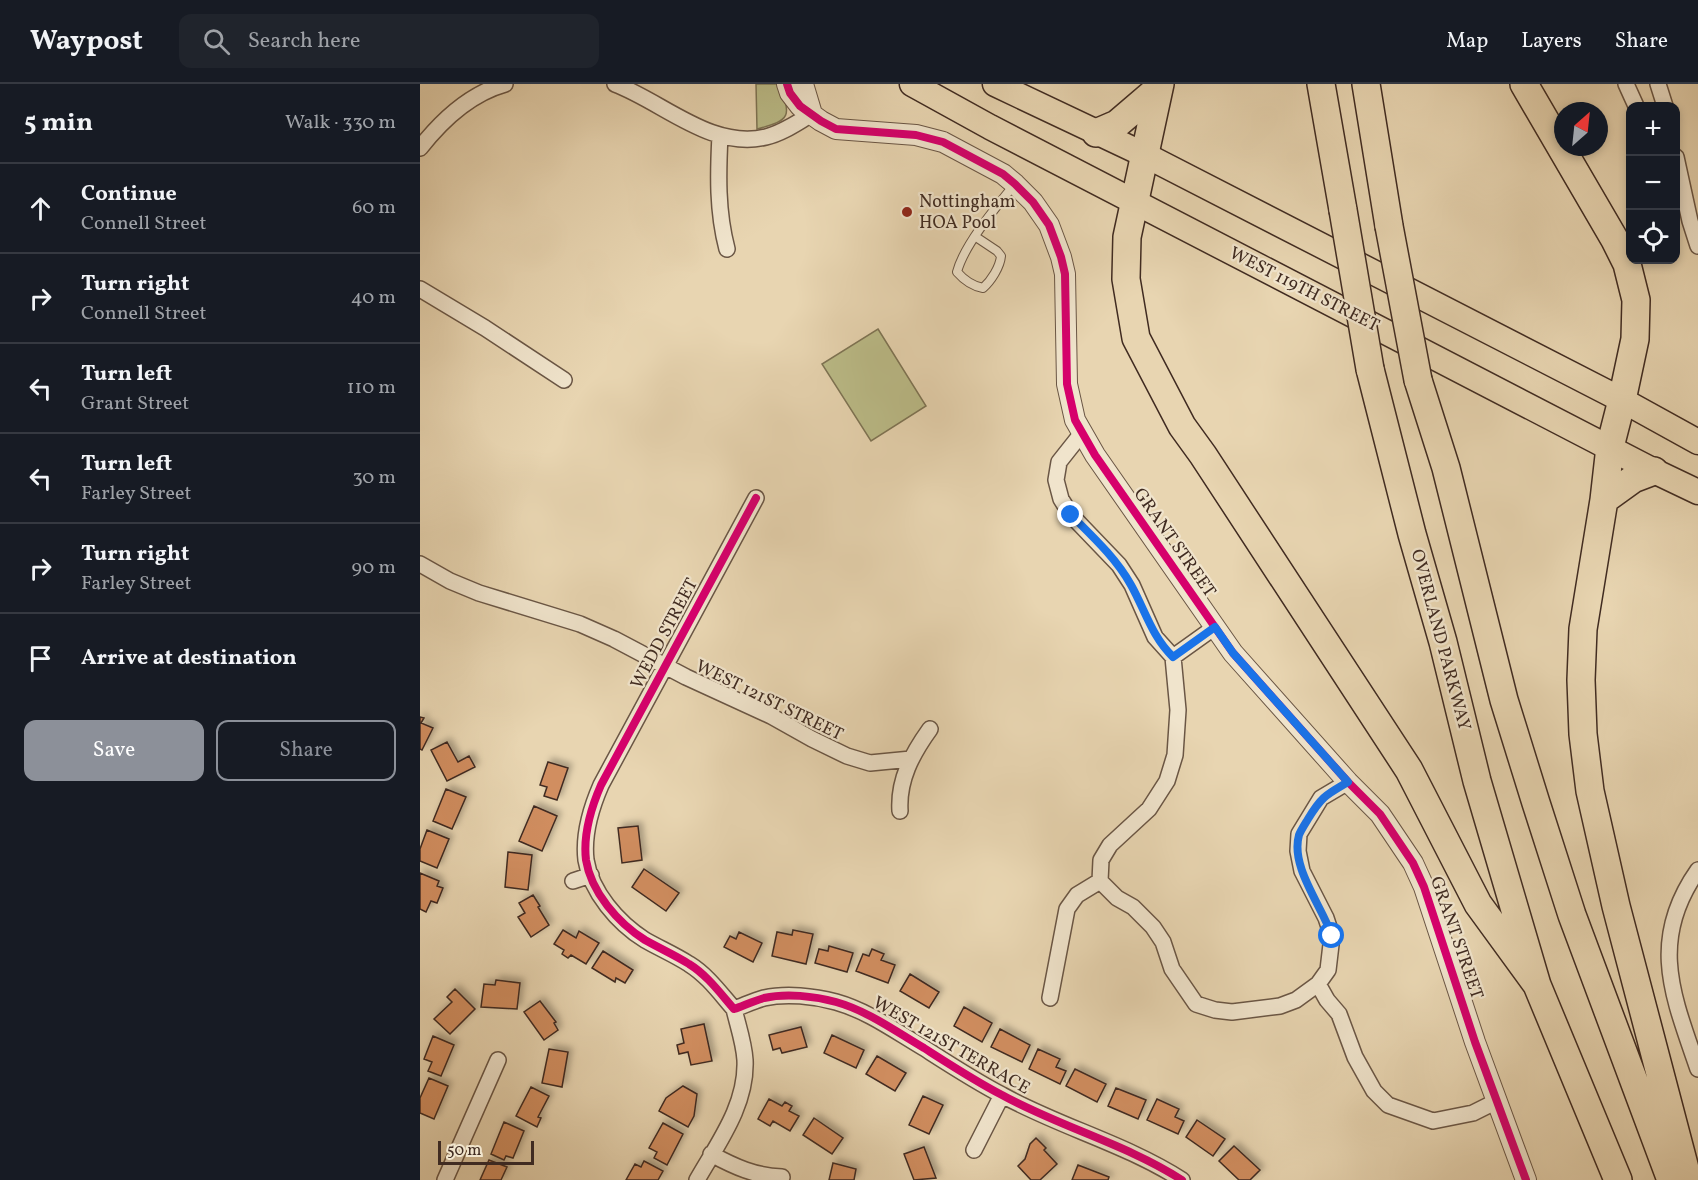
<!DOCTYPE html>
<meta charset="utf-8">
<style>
:root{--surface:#171b24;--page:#20242c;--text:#f1f3f6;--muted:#9ea1a6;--line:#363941;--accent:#8c9099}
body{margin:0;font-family:Vollkorn,serif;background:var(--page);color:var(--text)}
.controls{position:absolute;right:18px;top:18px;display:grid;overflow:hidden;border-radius:12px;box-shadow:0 3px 9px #0003}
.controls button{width:54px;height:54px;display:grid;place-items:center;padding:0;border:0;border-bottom:2px solid var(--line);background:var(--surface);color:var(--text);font:30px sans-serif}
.compass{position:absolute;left:1134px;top:18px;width:54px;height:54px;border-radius:50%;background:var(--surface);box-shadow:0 3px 9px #0003;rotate:27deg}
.scale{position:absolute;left:18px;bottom:15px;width:96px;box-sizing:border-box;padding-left:6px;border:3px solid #402b21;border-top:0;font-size:16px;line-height:21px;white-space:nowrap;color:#402b21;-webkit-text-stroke:4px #f0e4cc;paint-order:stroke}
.stop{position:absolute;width:18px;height:18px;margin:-14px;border:4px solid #1a73e8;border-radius:50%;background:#fff}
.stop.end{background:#1a73e8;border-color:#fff;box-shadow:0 2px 6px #0008}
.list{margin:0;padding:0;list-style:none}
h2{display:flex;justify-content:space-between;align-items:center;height:78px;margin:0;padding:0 24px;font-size:26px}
h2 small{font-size:20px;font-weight:400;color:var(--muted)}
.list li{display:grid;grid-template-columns:39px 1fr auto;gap:18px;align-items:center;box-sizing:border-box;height:90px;padding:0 24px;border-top:2px solid var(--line)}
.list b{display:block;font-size:22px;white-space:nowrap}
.list p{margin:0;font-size:20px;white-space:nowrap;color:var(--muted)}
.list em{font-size:20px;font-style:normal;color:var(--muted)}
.actions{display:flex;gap:12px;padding:18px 24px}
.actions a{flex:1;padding:14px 0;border:2px solid var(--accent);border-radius:12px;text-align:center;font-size:21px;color:var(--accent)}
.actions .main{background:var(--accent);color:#fff}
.icon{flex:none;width:33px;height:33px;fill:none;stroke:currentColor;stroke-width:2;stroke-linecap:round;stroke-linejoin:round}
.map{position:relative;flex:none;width:1278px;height:1096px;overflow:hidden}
header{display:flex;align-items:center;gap:36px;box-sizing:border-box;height:84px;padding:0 30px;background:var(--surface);border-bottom:2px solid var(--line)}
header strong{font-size:28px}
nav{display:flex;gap:33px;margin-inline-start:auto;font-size:21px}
.search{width:420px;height:54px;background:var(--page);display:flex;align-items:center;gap:15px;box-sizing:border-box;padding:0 21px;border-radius:12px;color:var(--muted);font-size:22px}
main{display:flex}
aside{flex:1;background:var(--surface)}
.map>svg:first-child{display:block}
</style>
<header>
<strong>Waypost</strong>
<div class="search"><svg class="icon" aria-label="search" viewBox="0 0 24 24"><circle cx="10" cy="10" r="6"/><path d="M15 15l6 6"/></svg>Search here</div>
<nav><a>Map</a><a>Layers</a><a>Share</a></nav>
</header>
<main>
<aside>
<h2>5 min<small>Walk · 330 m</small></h2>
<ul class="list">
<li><svg class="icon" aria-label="ahead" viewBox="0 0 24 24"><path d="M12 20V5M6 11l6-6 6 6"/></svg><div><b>Continue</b><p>Connell Street</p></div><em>60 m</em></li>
<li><svg class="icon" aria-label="right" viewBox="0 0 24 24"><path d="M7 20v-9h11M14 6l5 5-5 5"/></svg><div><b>Turn right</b><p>Connell Street</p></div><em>40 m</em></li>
<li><svg class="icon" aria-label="left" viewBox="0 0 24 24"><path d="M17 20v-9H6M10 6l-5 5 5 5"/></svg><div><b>Turn left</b><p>Grant Street</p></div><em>110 m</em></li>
<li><svg class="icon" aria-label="left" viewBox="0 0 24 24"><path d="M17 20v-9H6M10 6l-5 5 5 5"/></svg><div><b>Turn left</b><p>Farley Street</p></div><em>30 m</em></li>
<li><svg class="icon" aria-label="right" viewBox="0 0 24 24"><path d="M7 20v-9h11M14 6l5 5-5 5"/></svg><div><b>Turn right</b><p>Farley Street</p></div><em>90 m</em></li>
<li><svg class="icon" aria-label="arrive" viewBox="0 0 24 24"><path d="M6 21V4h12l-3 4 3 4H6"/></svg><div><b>Arrive at destination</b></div></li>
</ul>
<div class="actions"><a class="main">Save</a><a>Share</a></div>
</aside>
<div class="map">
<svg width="1278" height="1096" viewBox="0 0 1278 1096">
<defs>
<filter id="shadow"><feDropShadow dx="4" dy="-4" stdDeviation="3" flood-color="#0004"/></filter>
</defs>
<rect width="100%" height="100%" fill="#e8d5b1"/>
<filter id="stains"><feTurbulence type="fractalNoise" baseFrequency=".00333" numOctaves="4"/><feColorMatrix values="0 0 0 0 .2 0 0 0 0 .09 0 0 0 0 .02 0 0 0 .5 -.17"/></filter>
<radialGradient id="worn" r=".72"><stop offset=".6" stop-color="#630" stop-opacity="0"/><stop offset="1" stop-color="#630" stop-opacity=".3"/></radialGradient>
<!-- green -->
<path fill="#bbbc88" stroke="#7e7454" stroke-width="1.5" d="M336,0h23c12,32 13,36 -22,45z
M458,245l48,77 -55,35 -49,-77z"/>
<!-- building -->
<path fill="#d18e61" stroke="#402b21" stroke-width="1.5" filter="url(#shadow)" d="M0,633l4,1 -3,5 12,5 -11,22 -2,-1z
M27,658l11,20 11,-6 6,11 -28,14 -16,-31z
M128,678l20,6 -11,32 -13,-4 3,-9 -7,-2z
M26,705l20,8 -14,32 -19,-8z
M114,722l23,10 -15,35 -23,-10z
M218,742l4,34 -20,3 -4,-35z
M7,746l22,9 -12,29 -17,-7v-12z
M88,768l24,3 -4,35 -23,-3z
M224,785l35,24 -13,18 -34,-24z
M0,789l19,8 -2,5 6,2 -6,15 -6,-2 -5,11 -6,-3z
M113,811l7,11 -2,1 11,18 -18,12 -13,-20 7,-4 -6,-10z
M143,846l13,8 3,-7 20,12 -13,21 -15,-9 -3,3 -6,-4 2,-4 -10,-6z
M373,846l20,4 -7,30 -34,-8 5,-24 15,3z
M319,848l23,11 -9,19 -29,-15 6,-11 6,3z
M409,862l24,7 -6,19 -32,-9 4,-14 9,2z
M452,865l12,5 -3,6 14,5 -7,18 -32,-12 7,-17 6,2z
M183,867l30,19 -8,13 -9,-5 -1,4 -23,-14z
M490,890l29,18 -10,16 -29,-17z
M76,896l24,3 -3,26 -36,-2 3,-23 11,1z
M35,905l20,20 -25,25 -16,-15 18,-17 -5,-5z
M120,917l16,21 -2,1 4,7 -14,10 -20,-28z
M544,923l28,16 -10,19 -28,-16z
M284,940l8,37 -21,4 -3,-13 -9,2 -2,-9 7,-2 -3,-14z
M381,943l6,20 -25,6 -2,-5 -7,2 -4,-15z
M580,945l30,16 -8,17 -31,-15z
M412,951l32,15 -8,18 -32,-15z
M13,952l21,9 -13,31 -13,-5 4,-9 -8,-3z
M129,965l19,3 -6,35 -20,-4z
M618,965l22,10 -4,8 10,4 -6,13 -31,-15z
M457,972l29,17 -11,18 -29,-17z
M655,985l31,15 -9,18 -31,-16z
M9,994l19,8 -14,33 -14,-6v-15z
M263,1002l14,8 -3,22 -6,11 -29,-16 7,-13z
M111,1003l18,9 -11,21 3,1 -4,9 -21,-11z
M696,1004l30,12 -8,19 -30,-13z
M503,1012l20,9 -14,29 -20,-9z
M349,1015l13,7 3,-4 7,4 -3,5 10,5 -9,15 -17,-10 -3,5 -12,-7z
M737,1015l22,10 -4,8 9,4 -6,13 -31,-14z
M394,1034l29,20 -11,16 -29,-19z
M777,1036l28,19 -12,17 -27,-19z
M84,1038l20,9 -11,27 -7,-2 -2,4 -13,-6z
M243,1039l20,11 -16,31 -13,-7 3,-6 -8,-4z
M616,1054l10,10 -2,2 13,14 -17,16h-9l-13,-14 7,-7 5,-15z
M814,1062l26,24 -10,10h-11l-20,-19z
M504,1063l12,31 -22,2 -10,-26z
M69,1076l18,7 -6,13h-21z
M224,1077l19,10 -5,9h-32l9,-16 6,3z
M413,1079l23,6 -2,11h-25z
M658,1081l31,12 -1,3h-36z"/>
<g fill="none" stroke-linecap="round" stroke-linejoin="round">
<!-- service casing -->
<g stroke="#6a5645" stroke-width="10">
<path id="service" d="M556,153l21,14 4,5c-1,11 -10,25 -18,32 -11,-2 -19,-8 -26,-16 7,-27 39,-65 57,-87"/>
</g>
<!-- minor casing -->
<g stroke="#6a5645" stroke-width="18">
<path id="minor" d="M195,0c48,18 96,66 151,53 17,-4 32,-15 46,-23
M1206,0l10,22
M1238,0l7,22
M300,51c-2,39 -3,76 7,114
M0,64c22,-28 49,-54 85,-64
M1256,73l14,64 8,25
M0,205l65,39 79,52
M662,349l-23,29 -3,18 5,19 10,16 48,50 13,20 23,52 18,20 5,53 -3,45 -8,26 -18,28 -39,36 -9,15 -1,21
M336,414l-155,287c-10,23 -18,50 -15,75 5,32 32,63 59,80 14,8 30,15 44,24 18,11 31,29 45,45 9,-3 19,-8 30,-11 22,-5 50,-2 72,4 32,9 59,29 88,46 25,16 51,33 78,47 58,32 124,49 180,85
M0,480l30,17 29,12 101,31 34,15 72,38 85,39 41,23 35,17 23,7 41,-4
M753,573l42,-30
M480,727c-2,-31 12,-57 30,-82
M1278,786c-50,71 -25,126 0,199
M153,797l18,-6
M680,797l17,17 16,9 20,20 10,15 9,27 24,35 19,6 17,2 48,-6 16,-6 22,-16 10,-14 4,-34 -6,-18 -24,-47 -4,-20 1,-17 22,-36 27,-16
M898,900l9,16 12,14 16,43 19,34 14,14 45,16 40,-8 24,-12
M630,914l17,-89 10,-14 23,-14
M554,1066l28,-55
M291,1070c24,13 44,22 71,23
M25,1096l53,-120
M277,1096c21,-37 50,-75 48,-120 -1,-17 -7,-34 -11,-51"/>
</g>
<!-- tertiary casing -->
<g stroke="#6a5645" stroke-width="22">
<path id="tertiary" d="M367,0l3,9 10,13 21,15 15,8 80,6 27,7 60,32 12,10 18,18 16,23 12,32 4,17 2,110 8,36 20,35 138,198 115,129 32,32 33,49 11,24 51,155 51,138
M383,0l9,30"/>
</g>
<!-- primary casing -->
<g stroke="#402b21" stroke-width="27">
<path id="primary" d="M492,0l78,43 664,344 44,21
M575,0l150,71 477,245 76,42"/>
</g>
<!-- motorway casing -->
<g stroke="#402b21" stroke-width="30">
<path id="motorway" d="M740,0l-33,153 -1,42 10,59 46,88 21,29 206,315 69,134 59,81
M901,0l22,126
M946,0l23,142
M1104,0l91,156 12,24 9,36 -1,39 -13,61 -12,47 -6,53 -21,129 -2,51 2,54 7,57 26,115 72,274
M676,49l21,-9 42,-36
M950,285l42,165 31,108 34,139 60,204 81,195
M998,296l28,88 58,232 32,103 36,112 99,265
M1184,416l29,-21 21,-8"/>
</g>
<!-- service -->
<use href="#service" stroke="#f0e4cc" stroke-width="8"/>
<!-- minor -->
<use href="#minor" stroke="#f0e4cc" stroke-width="15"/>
<!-- tertiary -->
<use href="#tertiary" stroke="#f0e4cc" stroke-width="20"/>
<!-- primary -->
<use href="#primary" stroke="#e8d5b1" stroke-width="24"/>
<!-- motorway -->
<use href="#motorway" stroke="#e8d5b1" stroke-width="27"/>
<!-- motorway-bridge casing -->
<g stroke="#402b21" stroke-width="30" stroke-linecap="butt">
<path id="motorway-bridge" d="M923,126l27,159
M969,142l29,154"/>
</g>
<!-- motorway-bridge -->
<use href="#motorway-bridge" stroke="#e8d5b1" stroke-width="27"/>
<!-- cycleway casing -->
<g stroke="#f0e4cc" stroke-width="11">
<path id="cycleway" d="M367,0l3,9 10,13 21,15 15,8 80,6 27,7 60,32 12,10 18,18 16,23 12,32 4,17 2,110 8,36 20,35 138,198 115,129 32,32 33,49 11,24 51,155 51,138
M336,414l-155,287c-10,23 -18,50 -15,75 5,32 32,63 59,80 14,8 30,15 44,24 18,11 31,29 45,45 9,-3 19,-8 30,-11 22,-5 50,-2 72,4 32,9 59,29 88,46 25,16 51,33 78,47 58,32 124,49 180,85"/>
</g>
<!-- cycleway -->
<use href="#cycleway" stroke="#d6006c" stroke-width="8"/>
</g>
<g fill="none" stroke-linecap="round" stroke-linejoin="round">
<!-- route -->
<path stroke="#1a73e8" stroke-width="8" d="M651,431c22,22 45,43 60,70 14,25 21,52 42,72l42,-30 18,26 115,129c-22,13 -26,14 -40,37 -3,5 -7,11 -9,16 -9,32 23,71 33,101"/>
</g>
<!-- markers -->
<circle fill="#8f2418" stroke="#f0e4cc" stroke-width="2" cx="487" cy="128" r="6"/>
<g text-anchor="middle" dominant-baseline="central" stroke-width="4.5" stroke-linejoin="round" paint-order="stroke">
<!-- poi labels -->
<g font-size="18" fill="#402b21" stroke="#f0e4cc" text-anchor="start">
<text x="499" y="118">Nottingham<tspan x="499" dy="21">HOA Pool</tspan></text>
</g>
<!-- street labels -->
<g font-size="18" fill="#402b21" stroke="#f0e4cc">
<text transform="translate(884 206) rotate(27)">WEST 119TH STREET</text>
<text transform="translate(754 459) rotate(55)">GRANT STREET</text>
<text transform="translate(245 550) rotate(-62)">WEDD STREET</text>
<text transform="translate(1020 556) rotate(75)">OVERLAND PARKWAY</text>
<text transform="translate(349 617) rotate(26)">WEST 121ST STREET</text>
<text transform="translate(1036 854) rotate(71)">GRANT STREET</text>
<text transform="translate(531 962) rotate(30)">WEST 121ST TERRACE</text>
</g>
</g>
<rect width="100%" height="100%" filter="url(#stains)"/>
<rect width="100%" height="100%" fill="url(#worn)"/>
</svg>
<div class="controls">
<button>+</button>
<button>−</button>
<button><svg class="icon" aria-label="locate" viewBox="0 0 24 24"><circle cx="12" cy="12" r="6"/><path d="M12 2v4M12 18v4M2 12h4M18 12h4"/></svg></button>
</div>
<svg class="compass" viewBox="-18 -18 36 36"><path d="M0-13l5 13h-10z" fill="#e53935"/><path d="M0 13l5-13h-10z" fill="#9ea1a6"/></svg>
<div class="scale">50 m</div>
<div class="stop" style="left:912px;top:852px"></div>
<div class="stop end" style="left:651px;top:431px"></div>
</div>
</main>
